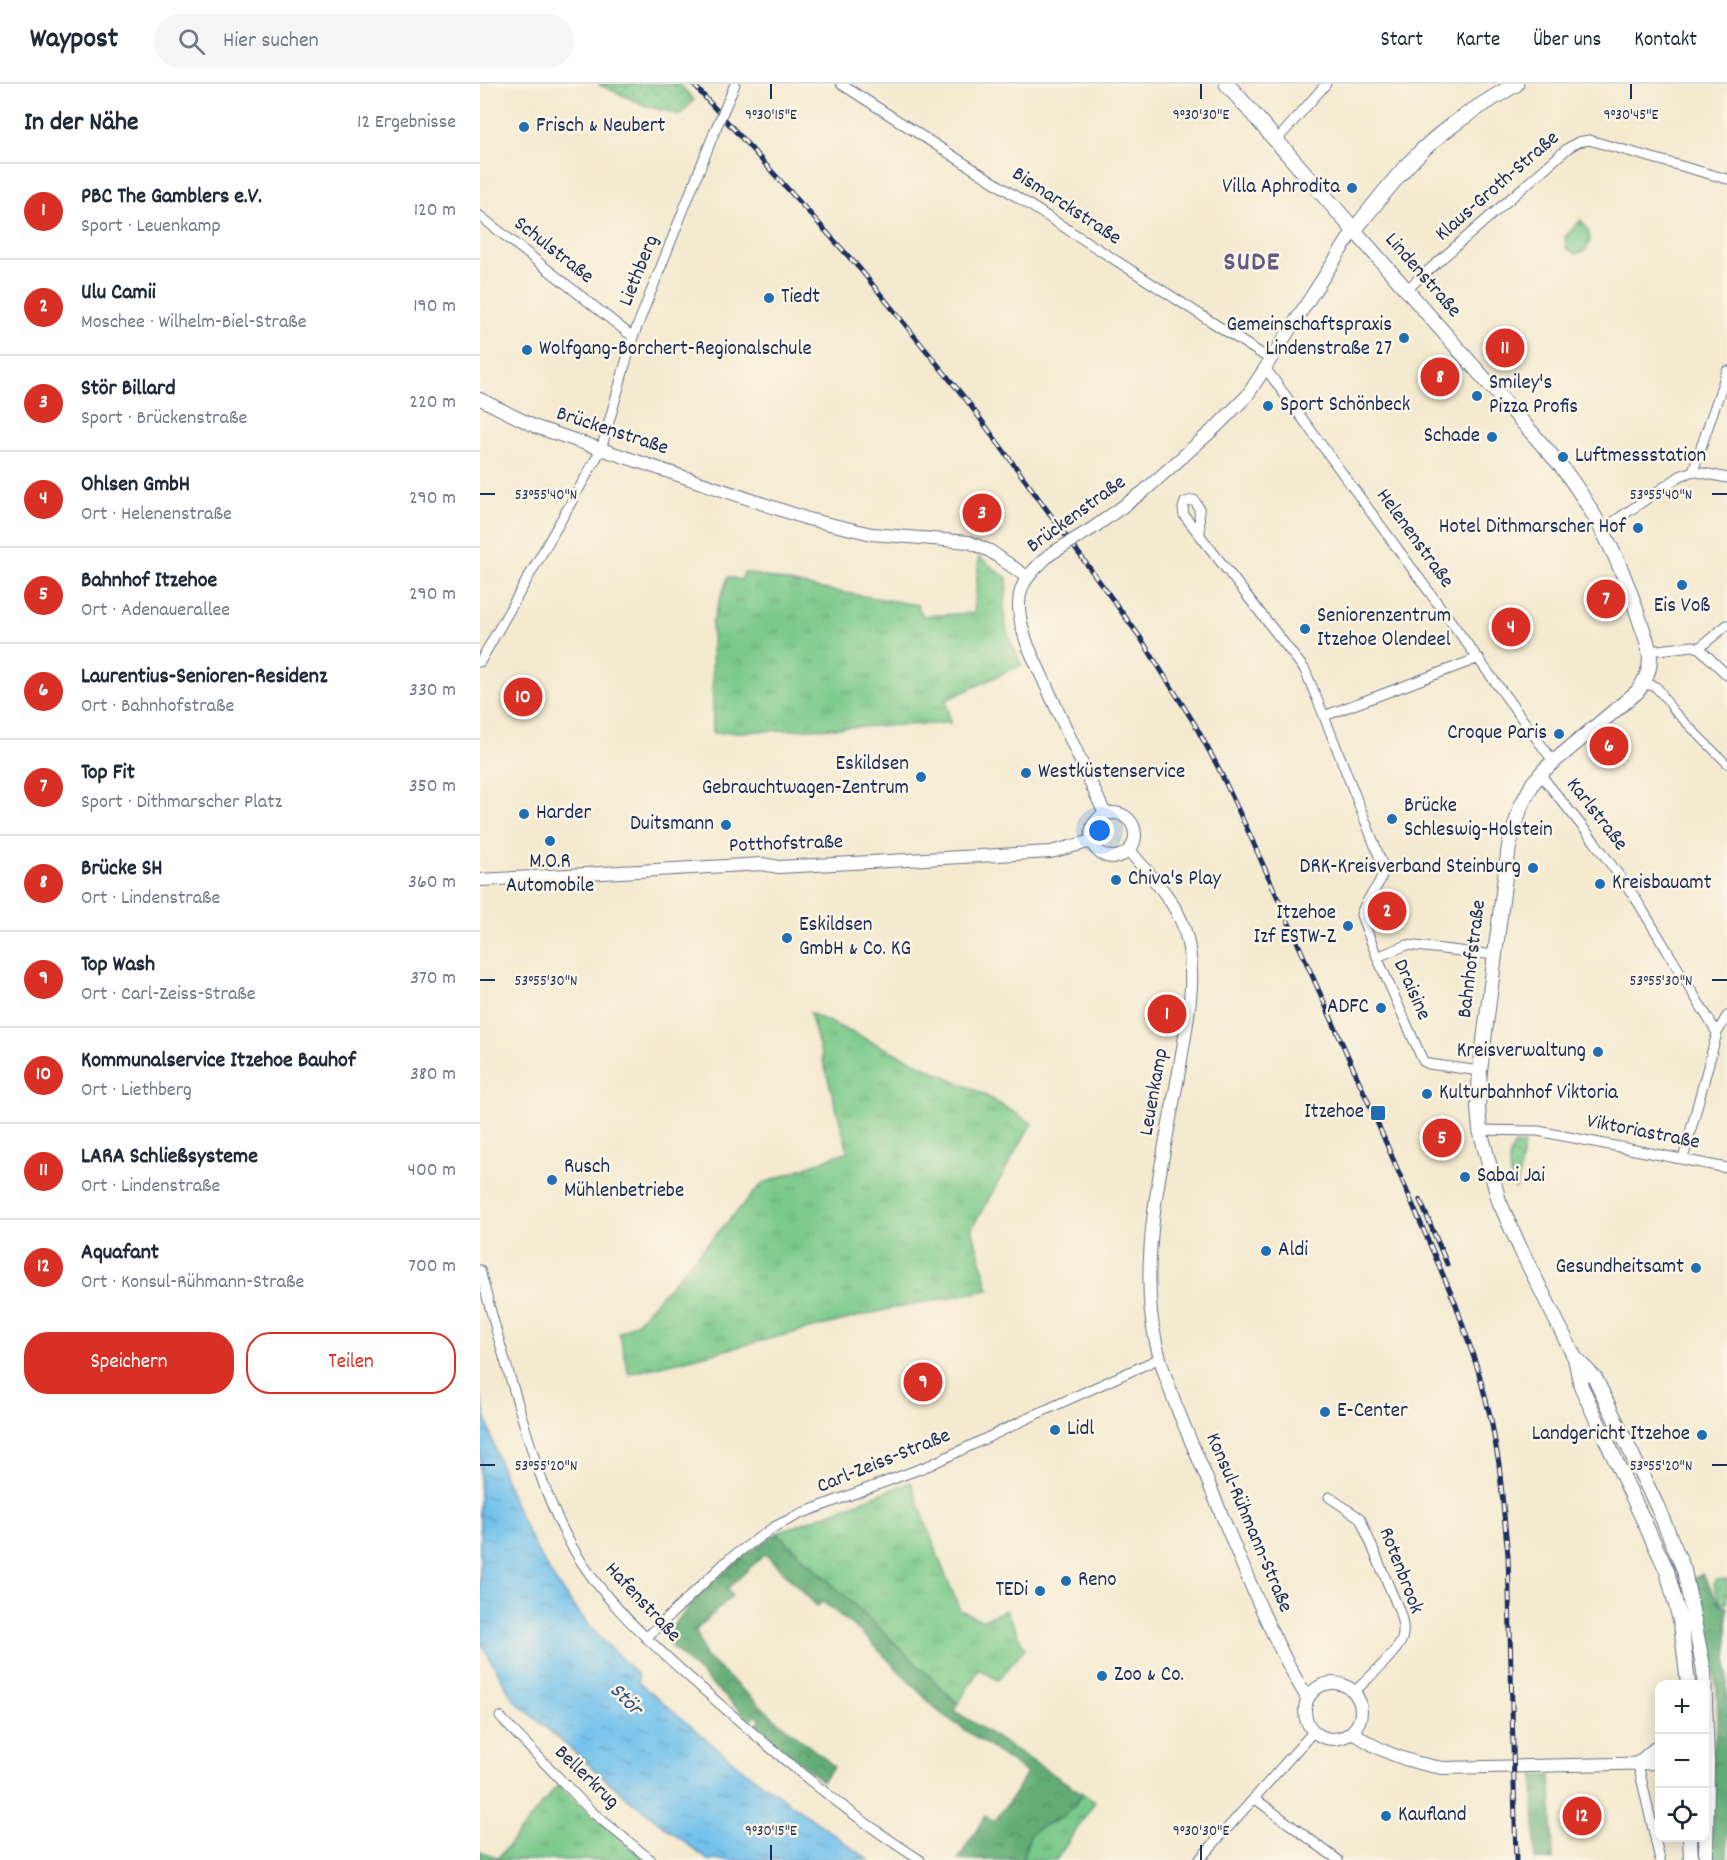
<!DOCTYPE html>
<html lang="de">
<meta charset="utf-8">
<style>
:root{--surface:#fff;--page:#f6f6f7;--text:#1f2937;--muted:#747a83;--line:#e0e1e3;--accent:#d93025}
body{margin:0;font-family:Dekko,sans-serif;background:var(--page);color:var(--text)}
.controls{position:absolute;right:18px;bottom:18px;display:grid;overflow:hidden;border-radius:12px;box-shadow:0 3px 15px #0003}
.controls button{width:54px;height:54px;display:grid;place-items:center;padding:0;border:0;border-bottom:2px solid var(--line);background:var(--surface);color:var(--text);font:30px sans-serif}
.you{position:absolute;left:620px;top:747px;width:21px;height:21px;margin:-15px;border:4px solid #fff;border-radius:50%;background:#1a73e8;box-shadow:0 0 0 9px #1a73e833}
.badge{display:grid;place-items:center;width:39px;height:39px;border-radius:50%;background:var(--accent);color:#fff;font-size:20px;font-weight:700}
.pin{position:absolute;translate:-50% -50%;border:3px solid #fff;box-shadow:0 2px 6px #0006}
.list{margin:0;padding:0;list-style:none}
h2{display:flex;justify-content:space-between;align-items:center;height:78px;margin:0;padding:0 24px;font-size:26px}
h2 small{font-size:20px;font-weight:400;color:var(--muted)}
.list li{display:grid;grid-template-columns:39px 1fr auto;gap:18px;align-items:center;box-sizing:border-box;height:96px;padding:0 24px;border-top:2px solid var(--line)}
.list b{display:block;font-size:22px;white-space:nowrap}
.list p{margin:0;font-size:20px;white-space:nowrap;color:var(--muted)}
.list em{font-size:20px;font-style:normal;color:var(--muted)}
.actions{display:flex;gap:12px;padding:18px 24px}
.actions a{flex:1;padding:14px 0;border:2px solid var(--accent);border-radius:24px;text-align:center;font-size:21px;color:var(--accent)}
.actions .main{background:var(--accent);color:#fff}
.icon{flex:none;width:33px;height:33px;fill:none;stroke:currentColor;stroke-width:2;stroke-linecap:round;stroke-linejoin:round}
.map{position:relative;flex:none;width:1247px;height:1776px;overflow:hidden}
header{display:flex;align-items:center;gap:36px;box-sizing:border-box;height:84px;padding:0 30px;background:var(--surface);border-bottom:2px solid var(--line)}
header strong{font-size:28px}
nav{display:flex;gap:33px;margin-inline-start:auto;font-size:21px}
.search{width:420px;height:54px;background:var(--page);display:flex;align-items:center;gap:15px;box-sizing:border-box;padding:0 21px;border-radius:33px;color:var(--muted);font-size:22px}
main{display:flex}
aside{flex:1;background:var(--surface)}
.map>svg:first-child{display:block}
</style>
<header>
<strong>Waypost</strong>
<div class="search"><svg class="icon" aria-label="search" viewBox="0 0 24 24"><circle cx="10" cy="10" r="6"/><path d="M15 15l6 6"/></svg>Hier suchen</div>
<nav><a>Start</a><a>Karte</a><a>Über uns</a><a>Kontakt</a></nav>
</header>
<main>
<aside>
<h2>In der Nähe<small>12 Ergebnisse</small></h2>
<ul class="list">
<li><span class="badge">1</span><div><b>PBC The Gamblers e.V.</b><p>Sport · Leuenkamp</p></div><em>120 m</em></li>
<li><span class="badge">2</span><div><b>Ulu Camii</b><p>Moschee · Wilhelm-Biel-Straße</p></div><em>190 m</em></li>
<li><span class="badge">3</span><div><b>Stör Billard</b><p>Sport · Brückenstraße</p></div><em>220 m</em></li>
<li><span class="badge">4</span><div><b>Ohlsen GmbH</b><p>Ort · Helenenstraße</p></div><em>290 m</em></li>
<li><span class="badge">5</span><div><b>Bahnhof Itzehoe</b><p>Ort · Adenauerallee</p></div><em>290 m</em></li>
<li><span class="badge">6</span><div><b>Laurentius-Senioren-Residenz</b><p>Ort · Bahnhofstraße</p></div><em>330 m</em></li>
<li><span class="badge">7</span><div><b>Top Fit</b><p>Sport · Dithmarscher Platz</p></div><em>350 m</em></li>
<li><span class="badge">8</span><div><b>Brücke SH</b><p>Ort · Lindenstraße</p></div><em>360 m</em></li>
<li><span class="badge">9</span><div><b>Top Wash</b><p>Ort · Carl-Zeiss-Straße</p></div><em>370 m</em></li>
<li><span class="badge">10</span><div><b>Kommunalservice Itzehoe Bauhof</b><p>Ort · Liethberg</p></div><em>380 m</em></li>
<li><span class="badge">11</span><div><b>LARA Schließsysteme</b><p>Ort · Lindenstraße</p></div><em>400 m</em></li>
<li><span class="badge">12</span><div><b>Aquafant</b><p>Ort · Konsul-Rühmann-Straße</p></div><em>700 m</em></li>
</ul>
<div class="actions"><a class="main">Speichern</a><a>Teilen</a></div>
</aside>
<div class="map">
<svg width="1247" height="1776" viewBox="0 0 1247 1776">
<defs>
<pattern id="grass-tufts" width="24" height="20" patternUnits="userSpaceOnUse" patternTransform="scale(1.5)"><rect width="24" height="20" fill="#79c98a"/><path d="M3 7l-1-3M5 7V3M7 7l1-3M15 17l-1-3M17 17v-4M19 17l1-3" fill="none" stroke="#62a474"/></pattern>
<pattern id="forest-crowns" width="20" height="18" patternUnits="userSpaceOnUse" patternTransform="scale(1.5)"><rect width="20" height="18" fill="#62ad76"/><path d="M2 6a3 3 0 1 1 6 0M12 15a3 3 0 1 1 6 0" fill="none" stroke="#508d64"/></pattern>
<pattern id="park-dots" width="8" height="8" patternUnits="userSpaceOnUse" patternTransform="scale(1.5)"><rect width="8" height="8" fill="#79c98a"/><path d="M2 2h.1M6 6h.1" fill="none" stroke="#62a474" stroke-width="1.8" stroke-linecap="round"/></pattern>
<pattern id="water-ripples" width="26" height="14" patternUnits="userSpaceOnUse" patternTransform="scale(1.5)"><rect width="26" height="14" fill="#71c1ec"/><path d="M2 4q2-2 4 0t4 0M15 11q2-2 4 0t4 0" fill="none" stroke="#5c9dc2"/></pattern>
</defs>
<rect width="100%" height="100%" fill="#fcf5e5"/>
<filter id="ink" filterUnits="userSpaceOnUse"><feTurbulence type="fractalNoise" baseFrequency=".0167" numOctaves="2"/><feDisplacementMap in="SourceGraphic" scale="12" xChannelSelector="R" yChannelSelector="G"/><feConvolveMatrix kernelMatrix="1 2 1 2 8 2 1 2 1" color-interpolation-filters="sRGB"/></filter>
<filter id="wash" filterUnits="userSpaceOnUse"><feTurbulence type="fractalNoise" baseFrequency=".008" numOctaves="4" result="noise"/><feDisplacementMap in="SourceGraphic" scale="24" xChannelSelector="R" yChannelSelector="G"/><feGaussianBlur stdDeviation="1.35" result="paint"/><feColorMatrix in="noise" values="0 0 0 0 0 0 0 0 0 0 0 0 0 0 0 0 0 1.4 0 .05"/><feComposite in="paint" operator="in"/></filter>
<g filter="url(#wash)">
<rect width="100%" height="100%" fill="#f4ead0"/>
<!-- grass -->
<path fill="url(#grass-tufts)" stroke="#4a7c74" stroke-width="1.5" d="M499,473l28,21c2,12 -3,22 -3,33 0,19 10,38 18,54l-76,35 4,23 -237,10 -1,-110 16,-46 13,3 3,-8 78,17 95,16 6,11 51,-3z
M330,929l169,79 53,31 -60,105 17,62 -100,19 -260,65 -10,-41 17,-10 126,-139 86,-33z
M431,1398l27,75 22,53 21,10 25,-10 19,39 -27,31 -19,-11 -21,35 -81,-78 -100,-93z
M77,1702l89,74h-166v-9l18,7z
M602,1709l13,9 -39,58h-34l8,-25 9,-8 16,-6 18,-14z"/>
<!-- forest -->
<path fill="url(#forest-crowns)" stroke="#3e6e6a" stroke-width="1.5" d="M297,1449l100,93 81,78 -3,7 127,82 -9,14 -12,11 -22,9 -9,8 -8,25h-64l27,-44 10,5 22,-31 10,-17 -88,-61 -76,-78 -40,-32 -6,4 -52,-52 -38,35 5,7 -36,34 9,26 67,60 62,50 -12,15 -66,-55 5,-6 -5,-5 -5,6 -79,-74c-2,-4 -4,-8 -3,-13 1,-6 6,-11 10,-15 26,-35 62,-62 98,-86z
M1222,1490l19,31 6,2v253h-16l1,-111 6,-25 -1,-33 -6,-39 -18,-73z
M1071,1691l2,85h-18l-1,-84z"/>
<!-- park -->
<path fill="url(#park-dots)" stroke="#4a7c74" stroke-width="1.5" d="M118,0h81l15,16 -14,15 -34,-9z
M1101,136c8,11 13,19 4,31l-10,3 -9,-6 -1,-11z
M1044,1060l-7,42 -2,3c-6,-16 -10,-30 0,-44z
M1247,1495v24l-6,1 -7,-20 2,-4z"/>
<!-- water -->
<path fill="url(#water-ripples)" stroke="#4678a5" stroke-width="1.5" d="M0,1310c21,89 53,170 115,238 14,15 29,29 43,43v7l103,86 128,92h-161l-83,-64 -111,-96 -34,-59z"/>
</g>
<g filter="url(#ink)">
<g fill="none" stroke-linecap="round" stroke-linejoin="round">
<!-- pedestrian casing -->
<g stroke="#677086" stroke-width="9">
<path id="pedestrian" d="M1182,610l12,17 53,53"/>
</g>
<!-- minor casing -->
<g stroke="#677086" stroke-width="11">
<path id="minor" d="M361,0l430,276
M251,10l4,-10
M797,56l49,-56
M0,132l153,121
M926,206l162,-142 10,-6 11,-2 138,39
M786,285l287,392
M1213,387l34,7
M1123,445l77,-53 13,-5 34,-100
M720,449l-1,-25 -5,-8 -9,2 -2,6 1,7 121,155 19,46
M1219,564l28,27
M1169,567l44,-5 6,2 28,-23
M0,578l121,-212 32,-113 83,-209
M1164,599l12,4 6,7
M1060,690l54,67 42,58 81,134
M897,873l-16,-42c4,-18 23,-30 22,-49l-59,-150 155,-58
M1000,987l-51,-7 -6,-3 -46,-104 30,-12 88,10
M1000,1046l58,1 189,37
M1203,1075l34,-126 10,-17
M0,1186c11,43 23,85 36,127 15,51 29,101 55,148 33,59 86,103 135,147 68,60 137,119 214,168
M849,1413l31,21 39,92c3,9 6,19 3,29 -5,14 -36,41 -48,53
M166,1554l83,-79 45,-32 26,-13 130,-49 111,-53 119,-54
M20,1633l91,94 60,49
M1158,1680l22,96
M774,1714l84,62
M719,1776l114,-128"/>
</g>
<!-- tertiary casing -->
<g stroke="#677086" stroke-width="14">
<path id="tertiary" d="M0,315l56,28 272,92 64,15 97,8 21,9 37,26
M613,444l50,-36 73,-65 31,-31 107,-166
M569,471c-7,7 -14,13 -20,21 -17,19 -9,48 -1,70l77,168
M611 751a22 22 0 1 1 44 0a22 22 0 1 1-44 0Z
M649,766c19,24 45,48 55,78 15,46 3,92 -4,138 -14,79 -37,167 -29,247 6,59 36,117 58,171 30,72 58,147 98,214
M0,796l282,-16 17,3 272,-15 41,-11
M825 1627a28 28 0 1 1 56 0a28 28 0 1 1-56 0Z
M873,1648c26,20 58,31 90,36l217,-5"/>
</g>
<!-- secondary casing -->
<g stroke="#677086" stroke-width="16">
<path id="secondary" d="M874,146l207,236c36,47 60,96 78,152 4,13 11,27 11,40 0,14 -5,24 -13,34l-92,77 -12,14 -12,23 -12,40 -29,225 -2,37 2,22 19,71 22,49 54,108 6,28 86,185 14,53 7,60
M1095,1274l20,20 62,128 27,64 20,101 3,91 -1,98
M1158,1680l22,-19
M1210,1754l1,22"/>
</g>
<!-- primary casing -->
<g stroke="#677086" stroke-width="17">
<path id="primary" d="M747,0l127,146c24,-29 46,-60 74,-85 26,-24 58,-43 88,-61"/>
</g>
<!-- pedestrian -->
<use href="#pedestrian" stroke="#fff" stroke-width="7"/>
<!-- minor -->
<use href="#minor" stroke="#fff" stroke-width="9"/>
<!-- tertiary -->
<use href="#tertiary" stroke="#fff" stroke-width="12"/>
<!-- secondary -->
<use href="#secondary" stroke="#fff" stroke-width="14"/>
<!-- primary -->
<use href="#primary" stroke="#fff" stroke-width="15"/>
<!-- rail casing -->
<g stroke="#1b2f5e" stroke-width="5">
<path id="rail" d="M213,0l167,185 108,133 172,235 54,86 25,46 30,64 125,282 82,190 22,65 13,49 8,45 9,91 8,305
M940,1116l27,64"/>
</g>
<!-- rail -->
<use href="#rail" stroke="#fcf5e5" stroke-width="3" stroke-dasharray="9" stroke-linecap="butt"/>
<!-- minor-bridge casing -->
<g stroke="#677086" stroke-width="11" stroke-linecap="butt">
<path id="minor-bridge" d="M236,44l15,-34"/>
</g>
<!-- tertiary-bridge casing -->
<g stroke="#677086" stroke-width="14" stroke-linecap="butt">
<path id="tertiary-bridge" d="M569,471l44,-27"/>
</g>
<!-- minor-bridge -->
<use href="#minor-bridge" stroke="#fff" stroke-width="9"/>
<!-- tertiary-bridge -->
<use href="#tertiary-bridge" stroke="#fff" stroke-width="12"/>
</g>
</g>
<!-- ticks -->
<path fill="none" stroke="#1b2f5e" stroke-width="2" d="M291,0v15M721,0v15M1151,0v15M0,410h15M1232,410h15M0,896h15M1232,896h15M0,1381h15M1232,1381h15M291,1761v15M721,1761v15"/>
<!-- markers -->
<g fill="#1f6fb2" stroke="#fcf5e5" stroke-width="2">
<circle cx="44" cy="43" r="6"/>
<circle cx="872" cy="104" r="6"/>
<circle cx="289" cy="214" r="6"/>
<circle cx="924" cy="254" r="6"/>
<circle cx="47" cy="266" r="6"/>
<circle cx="997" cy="312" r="6"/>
<circle cx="788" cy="322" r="6"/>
<circle cx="1012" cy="353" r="6"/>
<circle cx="1083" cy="373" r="6"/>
<circle cx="1158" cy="444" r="6"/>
<circle cx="1202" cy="501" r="6"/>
<circle cx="825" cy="545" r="6"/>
<circle cx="1079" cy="650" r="6"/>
<circle cx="546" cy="689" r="6"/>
<circle cx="441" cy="693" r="6"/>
<circle cx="44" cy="730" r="6"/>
<circle cx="912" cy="735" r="6"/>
<circle cx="246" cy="741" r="6"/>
<circle cx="70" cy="757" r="6"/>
<circle cx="1053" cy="784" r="6"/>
<circle cx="636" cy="796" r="6"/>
<circle cx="1120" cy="800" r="6"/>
<circle cx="868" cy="842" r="6"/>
<circle cx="307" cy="854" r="6"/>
<circle cx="901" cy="924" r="6"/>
<circle cx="1118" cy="968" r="6"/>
<circle cx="947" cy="1010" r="6"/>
<rect x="890" y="1021" width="16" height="16" rx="3"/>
<circle cx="985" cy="1093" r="6"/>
<circle cx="72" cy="1096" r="6"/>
<circle cx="786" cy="1167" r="6"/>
<circle cx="1216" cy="1184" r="6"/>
<circle cx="845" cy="1328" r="6"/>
<circle cx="575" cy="1346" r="6"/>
<circle cx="1222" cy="1351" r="6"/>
<circle cx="586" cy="1497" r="6"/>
<circle cx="560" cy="1507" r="6"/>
<circle cx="622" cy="1592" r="6"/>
<circle cx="906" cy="1732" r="6"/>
</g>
<g text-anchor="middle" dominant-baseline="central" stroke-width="5" stroke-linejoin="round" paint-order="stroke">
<!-- poi labels -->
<g font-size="21" fill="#1b2f5e" stroke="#fcf5e5" text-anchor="start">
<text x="56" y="43">Frisch &amp; Neubert</text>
<text x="860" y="104" text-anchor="end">Villa Aphrodita</text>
<text x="301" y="214">Tiedt</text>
<text x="912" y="242" text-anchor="end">Gemeinschaftspraxis<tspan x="912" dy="24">Lindenstraße 27</tspan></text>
<text x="59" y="266">Wolfgang-Borchert-Regionalschule</text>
<text x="1009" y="300">Smiley's<tspan x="1009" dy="24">Pizza Profis</tspan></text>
<text x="800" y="322">Sport Schönbeck</text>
<text x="1000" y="353" text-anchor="end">Schade</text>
<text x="1095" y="373">Luftmessstation</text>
<text x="1146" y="444" text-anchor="end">Hotel Dithmarscher Hof</text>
<text x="1202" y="523" text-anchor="middle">Eis Voß</text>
<text x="837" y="533">Seniorenzentrum<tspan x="837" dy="24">Itzehoe Olendeel</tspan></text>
<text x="1067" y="650" text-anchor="end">Croque Paris</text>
<text x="429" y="681" text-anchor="end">Eskildsen<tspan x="429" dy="24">Gebrauchtwagen-Zentrum</tspan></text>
<text x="558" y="689">Westküstenservice</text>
<text x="924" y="723">Brücke<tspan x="924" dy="24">Schleswig-Holstein</tspan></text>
<text x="56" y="730">Harder</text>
<text x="234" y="741" text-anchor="end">Duitsmann</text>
<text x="70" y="779" text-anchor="middle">M.O.R<tspan x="70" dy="24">Automobile</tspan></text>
<text x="1041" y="784" text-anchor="end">DRK-Kreisverband Steinburg</text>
<text x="648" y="796">Chiva's Play</text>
<text x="1132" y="800">Kreisbauamt</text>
<text x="856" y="830" text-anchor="end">Itzehoe<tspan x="856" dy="24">Izf ESTW-Z</tspan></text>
<text x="319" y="842">Eskildsen<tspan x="319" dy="24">GmbH &amp; Co. KG</tspan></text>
<text x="889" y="924" text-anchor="end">ADFC</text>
<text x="1106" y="968" text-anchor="end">Kreisverwaltung</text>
<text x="959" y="1010">Kulturbahnhof Viktoria</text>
<text x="884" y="1029" text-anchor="end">Itzehoe</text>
<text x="84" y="1084">Rusch<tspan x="84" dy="24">Mühlenbetriebe</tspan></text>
<text x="997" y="1093">Sabai Jai</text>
<text x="798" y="1167">Aldi</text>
<text x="1204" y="1184" text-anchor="end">Gesundheitsamt</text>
<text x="857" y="1328">E-Center</text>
<text x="587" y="1346">Lidl</text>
<text x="1210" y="1351" text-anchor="end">Landgericht Itzehoe</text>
<text x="598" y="1497">Reno</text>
<text x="548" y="1507" text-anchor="end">TEDi</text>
<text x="634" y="1592">Zoo &amp; Co.</text>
<text x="918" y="1732">Kaufland</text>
</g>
<!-- street labels -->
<g font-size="21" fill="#1b2f5e" stroke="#fcf5e5">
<text transform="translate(1018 103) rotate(-41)">Klaus-Groth-Straße</text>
<text transform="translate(586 123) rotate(33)">Bismarckstraße</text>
<text transform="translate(73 167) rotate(38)">Schulstraße</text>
<text transform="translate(160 187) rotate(-68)">Liethberg</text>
<text transform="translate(942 192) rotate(49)">Lindenstraße</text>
<text transform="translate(132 348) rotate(18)">Brückenstraße</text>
<text transform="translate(597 431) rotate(-36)">Brückenstraße</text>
<text transform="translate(934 455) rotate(54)">Helenenstraße</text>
<text transform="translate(1116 731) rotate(52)">Karlstraße</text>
<text transform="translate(306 761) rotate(-2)">Potthofstraße</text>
<text transform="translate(993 875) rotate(-83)">Bahnhofstraße</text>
<text transform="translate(931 906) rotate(66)">Draisine</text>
<text transform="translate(675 1008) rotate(-80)">Leuenkamp</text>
<text transform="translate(1163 1049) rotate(11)">Viktoriastraße</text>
<text transform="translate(404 1378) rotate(-22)">Carl-Zeiss-Straße</text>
<text transform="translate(768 1439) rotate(67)">Konsul-Rühmann-Straße</text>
<text transform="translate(920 1487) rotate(69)">Rotenbrook</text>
<text transform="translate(162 1519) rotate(47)">Hafenstraße</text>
<text transform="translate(106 1694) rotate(44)">Bellerkrug</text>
</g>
<!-- water labels -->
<g font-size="22" font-style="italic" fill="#305482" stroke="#fcf5e5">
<text transform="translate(145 1616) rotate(45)">Stör</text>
</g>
<!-- district labels -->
<g font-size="27" font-weight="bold" letter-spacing="1.5" fill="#645886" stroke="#fcf5e5">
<text x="772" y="179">SUDE</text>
</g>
</g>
<g font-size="15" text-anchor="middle" fill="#1b2f5e" stroke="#fcf5e5" stroke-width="5" stroke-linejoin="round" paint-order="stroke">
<text x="291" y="35">9°30'15"E</text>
<text x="721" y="35">9°30'30"E</text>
<text x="1151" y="35">9°30'45"E</text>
<text x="66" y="415">53°55'40"N</text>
<text x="1181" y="415">53°55'40"N</text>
<text x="66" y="901">53°55'30"N</text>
<text x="1181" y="901">53°55'30"N</text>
<text x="66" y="1386">53°55'20"N</text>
<text x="1181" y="1386">53°55'20"N</text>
<text x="291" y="1751">9°30'15"E</text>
<text x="721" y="1751">9°30'30"E</text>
</g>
</svg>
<div class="controls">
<button>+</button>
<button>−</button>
<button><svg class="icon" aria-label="locate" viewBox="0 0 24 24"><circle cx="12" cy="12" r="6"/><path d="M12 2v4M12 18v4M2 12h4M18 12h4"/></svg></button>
</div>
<div class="you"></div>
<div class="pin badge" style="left:687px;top:930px">1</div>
<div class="pin badge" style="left:907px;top:827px">2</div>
<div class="pin badge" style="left:502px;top:429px">3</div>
<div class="pin badge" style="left:1031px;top:543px">4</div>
<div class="pin badge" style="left:962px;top:1054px">5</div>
<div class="pin badge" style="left:1129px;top:662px">6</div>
<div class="pin badge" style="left:1126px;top:515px">7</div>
<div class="pin badge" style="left:960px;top:293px">8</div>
<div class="pin badge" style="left:443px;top:1298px">9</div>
<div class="pin badge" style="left:43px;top:613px">10</div>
<div class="pin badge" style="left:1025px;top:264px">11</div>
<div class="pin badge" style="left:1102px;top:1732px">12</div>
</div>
</main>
